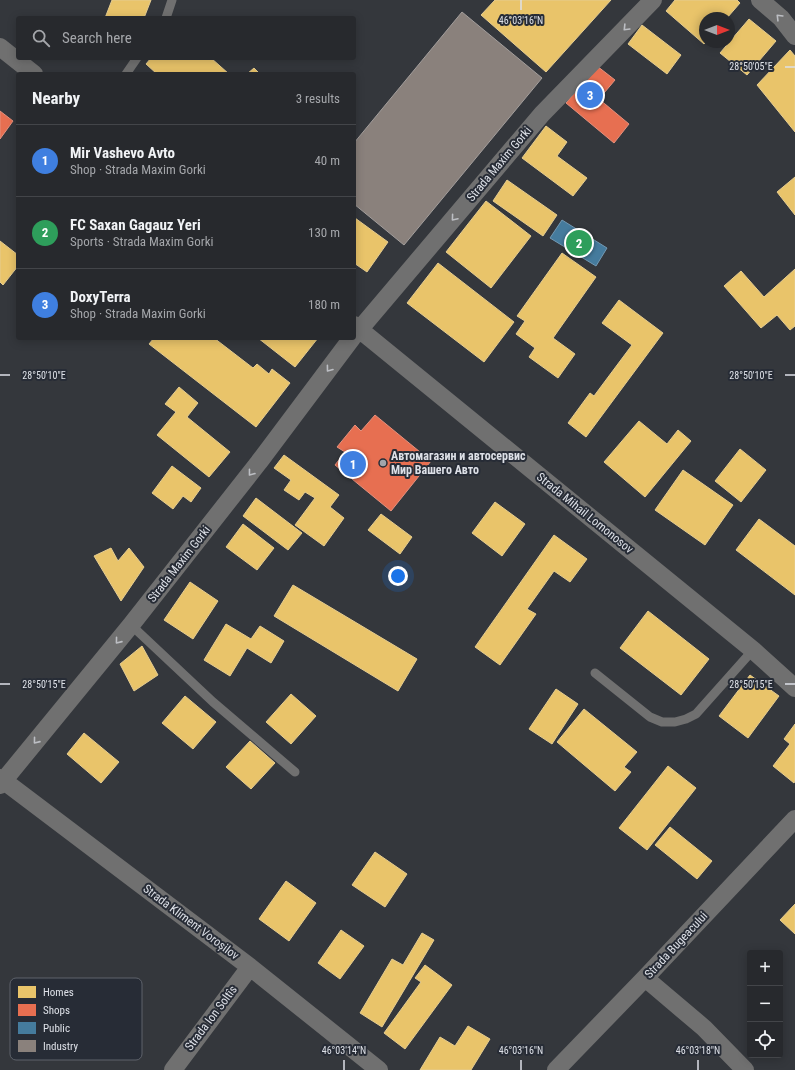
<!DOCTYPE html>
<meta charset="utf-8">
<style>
:root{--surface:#27292d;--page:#2f3135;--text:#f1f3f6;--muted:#a4a6aa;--line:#434549;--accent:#bca0f2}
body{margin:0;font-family:"Roboto Condensed",sans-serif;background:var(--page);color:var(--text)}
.controls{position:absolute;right:12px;bottom:12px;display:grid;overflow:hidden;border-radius:4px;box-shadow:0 2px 10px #0003}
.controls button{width:36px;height:36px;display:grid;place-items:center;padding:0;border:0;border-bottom:1px solid var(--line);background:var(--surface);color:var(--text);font:20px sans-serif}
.compass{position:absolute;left:699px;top:12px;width:36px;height:36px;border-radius:50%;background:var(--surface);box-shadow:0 2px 10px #0003;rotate:90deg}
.you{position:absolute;left:398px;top:576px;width:14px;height:14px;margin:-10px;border:3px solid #fff;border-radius:50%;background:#1a73e8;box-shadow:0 0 0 6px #1a73e833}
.badge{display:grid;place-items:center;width:26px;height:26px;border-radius:50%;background:var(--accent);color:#fff;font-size:13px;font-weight:700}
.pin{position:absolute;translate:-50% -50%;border:2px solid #fff;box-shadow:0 1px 4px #0006}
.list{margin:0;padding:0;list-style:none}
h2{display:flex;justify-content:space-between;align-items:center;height:52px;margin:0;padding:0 16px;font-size:17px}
h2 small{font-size:13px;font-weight:400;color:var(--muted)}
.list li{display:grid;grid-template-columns:26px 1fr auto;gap:12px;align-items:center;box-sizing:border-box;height:72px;padding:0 16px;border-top:1px solid var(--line)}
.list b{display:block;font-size:15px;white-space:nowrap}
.list p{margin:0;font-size:13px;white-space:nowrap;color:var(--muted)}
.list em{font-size:13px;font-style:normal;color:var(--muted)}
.icon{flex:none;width:22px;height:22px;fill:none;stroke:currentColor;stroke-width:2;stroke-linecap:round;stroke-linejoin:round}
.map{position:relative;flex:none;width:795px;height:1070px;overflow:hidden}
.search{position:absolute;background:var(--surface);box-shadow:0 2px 10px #0003;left:16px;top:16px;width:340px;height:44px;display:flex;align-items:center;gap:10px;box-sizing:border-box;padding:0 14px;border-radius:4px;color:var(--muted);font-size:15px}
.panel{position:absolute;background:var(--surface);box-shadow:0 2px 10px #0003;left:16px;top:72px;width:340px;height:268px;border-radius:4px}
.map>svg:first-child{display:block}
</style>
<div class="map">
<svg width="795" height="1070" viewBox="0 0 795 1070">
<rect width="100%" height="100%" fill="#34373c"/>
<!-- homes -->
<path fill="#e9c46a" stroke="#e5cc90" d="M112,0h39l-7,18h-39z
M495,0h116l-65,72 -65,-57z
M675,0h62l3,3 -13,15h-22v24h1l-2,2 -38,-33z
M749,19l27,22 -29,34 -27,-22z
M642,25l39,30 -14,19 -39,-30z
M790,50l5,6v76l-38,-47z
M151,58h60l18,16h-48l-1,-1v1h-23l-11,-10z
M254,68l6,6h-13z
M546,126l21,16 -10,14 30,22 -14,18 -51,-38z
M795,177v38l-18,-23z
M507,180l50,35 -14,21 -50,-35z
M486,201l45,35 -40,52 -45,-36z
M355,218l33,24 -21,30 -13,-9z
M0,241l18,14v11l-15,19 -3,-3z
M562,253l34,24 -43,61 22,16 -17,24 -29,-21 6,-9 -19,-14 9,-13 -8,-5z
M438,263l76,59 -30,40 -77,-59z
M795,269v57l-5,4 -13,-15 -16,13 -37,-42 17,-15 23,26z
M619,300l44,33 -77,104 -18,-14 22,-30 4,3 38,-51 -30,-22z
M154,338h60l39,30 4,-4 12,10 3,-5 18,14 -34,44 -107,-83z
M258,338h60l-23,29z
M179,387l19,16 -11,14 43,35 -21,25 -52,-42 19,-23 -11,-8z
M639,421l28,23 11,-14 13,11 -46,56 -41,-35z
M740,449l26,21 -25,32 -26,-21z
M284,455l55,40 -9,12 14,11 -20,28 -29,-21 20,-27 -10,-6 -6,8 -15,-10 7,-10 -17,-12z
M172,466l29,22 -10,14 -8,-6 -10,13 -21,-16z
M683,470l50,35 -28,40 -50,-35z
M256,498l46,35 -14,17 -45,-34z
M495,502l30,22 -23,32 -30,-23z
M381,514l31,23 -12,17 -32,-24z
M759,519l36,27v49l-59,-45z
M243,524l31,24 -17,22 -31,-23z
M554,535l33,24 -17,23 -16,-11 -27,38 9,5 -36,51 -25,-18z
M111,548l7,13 11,-13 15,19 -23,34 -27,-45z
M190,582l28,19 -25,38 -29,-19z
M293,585l124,74 -19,32 -124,-75z
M648,611l61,48 -28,36 -61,-47z
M226,624l25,15 9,-13 24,15 -13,22 -24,-15 -17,28 -26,-16z
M142,646l16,29 -24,16 -14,-27z
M750,675l29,21 -31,42 -29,-22z
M556,689l22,15 -26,40 -23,-15z
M291,694l25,22 -25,28 -25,-22z
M185,696l31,26 -23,27 -31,-26z
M584,709l53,43 -13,15 7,5 -16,19 -58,-49z
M795,724v57l-1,2 -21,-17 17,-22 -6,-5z
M84,733l35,29 -18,21 -34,-29z
M250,741l25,22 -24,26 -25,-22z
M668,766l28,22 -49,62 -28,-22z
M670,827l42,34 -15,18 -42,-34z
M375,852l32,22 -22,33 -33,-22z
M286,881l30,22 -27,38 -30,-22z
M795,904v30l-15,-14z
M341,930l23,16 -24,33 -22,-16z
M422,933l12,7 -52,87 -22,-14 32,-54 11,6z
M425,965l27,20 -47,64 -21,-16 37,-51 -6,-4z
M468,1026l22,13 -19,31h-51l20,-33 15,9z"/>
<!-- shops -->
<path fill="#e76f51" stroke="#e4917e" d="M597,66l18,14 -16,19 30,25 -15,19 -48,-40z
M0,111l13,10 -13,18z
M375,415l56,46 -40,50 -56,-46 10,-13 -8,-5 18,-22 6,6z"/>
<!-- public -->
<path fill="#457b9d" stroke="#7399b3" d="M562,220l45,28 -11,18 -46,-28z"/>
<!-- industry -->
<path fill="#8a817c" stroke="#a39e9c" d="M462,12l80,66 -138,167 -50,-41v-61z"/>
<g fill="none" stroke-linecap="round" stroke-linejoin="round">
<!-- lane -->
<path stroke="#707070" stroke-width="9" d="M166,18l6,-18
M126,74l11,-16
M131,625l82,77 82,70
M595,673l55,44 12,5h13l11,-3 10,-5 57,-64"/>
<!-- street -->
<path stroke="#707070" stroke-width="18" d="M760,0l21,18 14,18
M0,47l34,27
M354,325l399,325 42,38
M354,336l188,-222 111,-114
M0,778l250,189 129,103
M0,785l131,-160 128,-163 93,-124
M645,978l59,50 41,42
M173,1070l77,-103
M556,1070l89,-92 150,-159"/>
</g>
<!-- one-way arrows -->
<defs><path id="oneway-chevron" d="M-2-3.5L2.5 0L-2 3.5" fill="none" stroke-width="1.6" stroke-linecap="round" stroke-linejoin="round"/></defs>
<g stroke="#bcbec3">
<use href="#oneway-chevron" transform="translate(779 17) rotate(-135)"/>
<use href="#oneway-chevron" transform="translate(626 28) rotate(134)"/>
<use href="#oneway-chevron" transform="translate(454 218) rotate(130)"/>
<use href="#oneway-chevron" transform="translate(329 369) rotate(127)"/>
<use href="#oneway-chevron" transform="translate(251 473) rotate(128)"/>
<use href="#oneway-chevron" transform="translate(118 641) rotate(129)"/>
<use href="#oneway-chevron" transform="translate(36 741) rotate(129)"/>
</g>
<!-- ticks -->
<path fill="none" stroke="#dde0e7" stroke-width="1.5" d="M521,0v10M785,67h10M0,375h10M785,375h10M0,684h10M785,684h10M344,1060v10M521,1060v10M698,1060v10"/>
<!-- markers -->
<circle fill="#a2a5ab" stroke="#272c36" stroke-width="1.5" cx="383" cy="463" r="4"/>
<g text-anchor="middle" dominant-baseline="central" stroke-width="4" stroke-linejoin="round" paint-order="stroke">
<!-- street labels -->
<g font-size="12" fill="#dde0e7" stroke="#272c36">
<text transform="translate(499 164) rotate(-50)">Strada Maxim Gorki</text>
<text transform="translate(585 513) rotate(39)">Strada Mihail Lomonosov</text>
<text transform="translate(179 564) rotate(-52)">Strada Maxim Gorki</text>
<text transform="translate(191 922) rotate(37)">Strada Kliment Voroșilov</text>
<text transform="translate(676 945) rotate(-47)">Strada Bugeacului</text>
<text transform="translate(211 1018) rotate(-53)">Strada Ion Soltîs</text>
</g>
<!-- poi labels -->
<g font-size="12" font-weight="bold" fill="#dde0e7" stroke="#272c36" text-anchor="start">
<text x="391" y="456">Автомагазин и автосервис<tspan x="391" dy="14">Мир Вашего Авто</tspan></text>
</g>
</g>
<!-- legend -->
<rect x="10" y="978" width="132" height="82" rx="6" fill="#272c36" stroke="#5e626b" stroke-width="1"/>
<rect x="18" y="986" width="18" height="12" fill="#e9c46a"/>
<rect x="18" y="1004" width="18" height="12" fill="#e76f51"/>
<rect x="18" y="1022" width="18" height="12" fill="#457b9d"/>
<rect x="18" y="1040" width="18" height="12" fill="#8a817c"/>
<g font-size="11" fill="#dde0e7">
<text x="43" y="996">Homes</text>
<text x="43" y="1014">Shops</text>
<text x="43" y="1032">Public</text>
<text x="43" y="1050">Industry</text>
</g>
<g font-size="10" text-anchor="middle" fill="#dde0e7" stroke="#272c36" stroke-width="4" stroke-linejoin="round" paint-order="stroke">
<text x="521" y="24">46°03'16"N</text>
<text x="751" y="70">28°50'05"E</text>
<text x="751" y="379">28°50'10"E</text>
<text x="44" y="379">28°50'10"E</text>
<text x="751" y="688">28°50'15"E</text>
<text x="44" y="688">28°50'15"E</text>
<text x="344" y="1054">46°03'14"N</text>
<text x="521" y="1054">46°03'16"N</text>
<text x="698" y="1054">46°03'18"N</text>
</g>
</svg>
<div class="controls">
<button>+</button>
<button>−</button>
<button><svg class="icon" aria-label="locate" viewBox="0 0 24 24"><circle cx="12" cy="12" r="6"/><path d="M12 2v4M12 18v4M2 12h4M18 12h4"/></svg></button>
</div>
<svg class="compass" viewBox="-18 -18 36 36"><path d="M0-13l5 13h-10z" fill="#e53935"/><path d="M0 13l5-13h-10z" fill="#a4a6aa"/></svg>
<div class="you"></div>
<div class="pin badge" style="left:353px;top:464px;background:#3f7fe0">1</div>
<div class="pin badge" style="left:579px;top:243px;background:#2e9e5b">2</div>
<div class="pin badge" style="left:590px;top:95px;background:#3f7fe0">3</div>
<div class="search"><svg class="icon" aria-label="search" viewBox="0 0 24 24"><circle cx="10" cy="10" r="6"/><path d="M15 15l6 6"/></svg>Search here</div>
<section class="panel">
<h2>Nearby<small>3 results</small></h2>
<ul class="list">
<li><span class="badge" style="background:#3f7fe0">1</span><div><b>Mir Vashevo Avto</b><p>Shop · Strada Maxim Gorki</p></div><em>40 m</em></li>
<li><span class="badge" style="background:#2e9e5b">2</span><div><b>FC Saxan Gagauz Yeri</b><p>Sports · Strada Maxim Gorki</p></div><em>130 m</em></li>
<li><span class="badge" style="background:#3f7fe0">3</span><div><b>DoxyTerra</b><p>Shop · Strada Maxim Gorki</p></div><em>180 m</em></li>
</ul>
</section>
</div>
